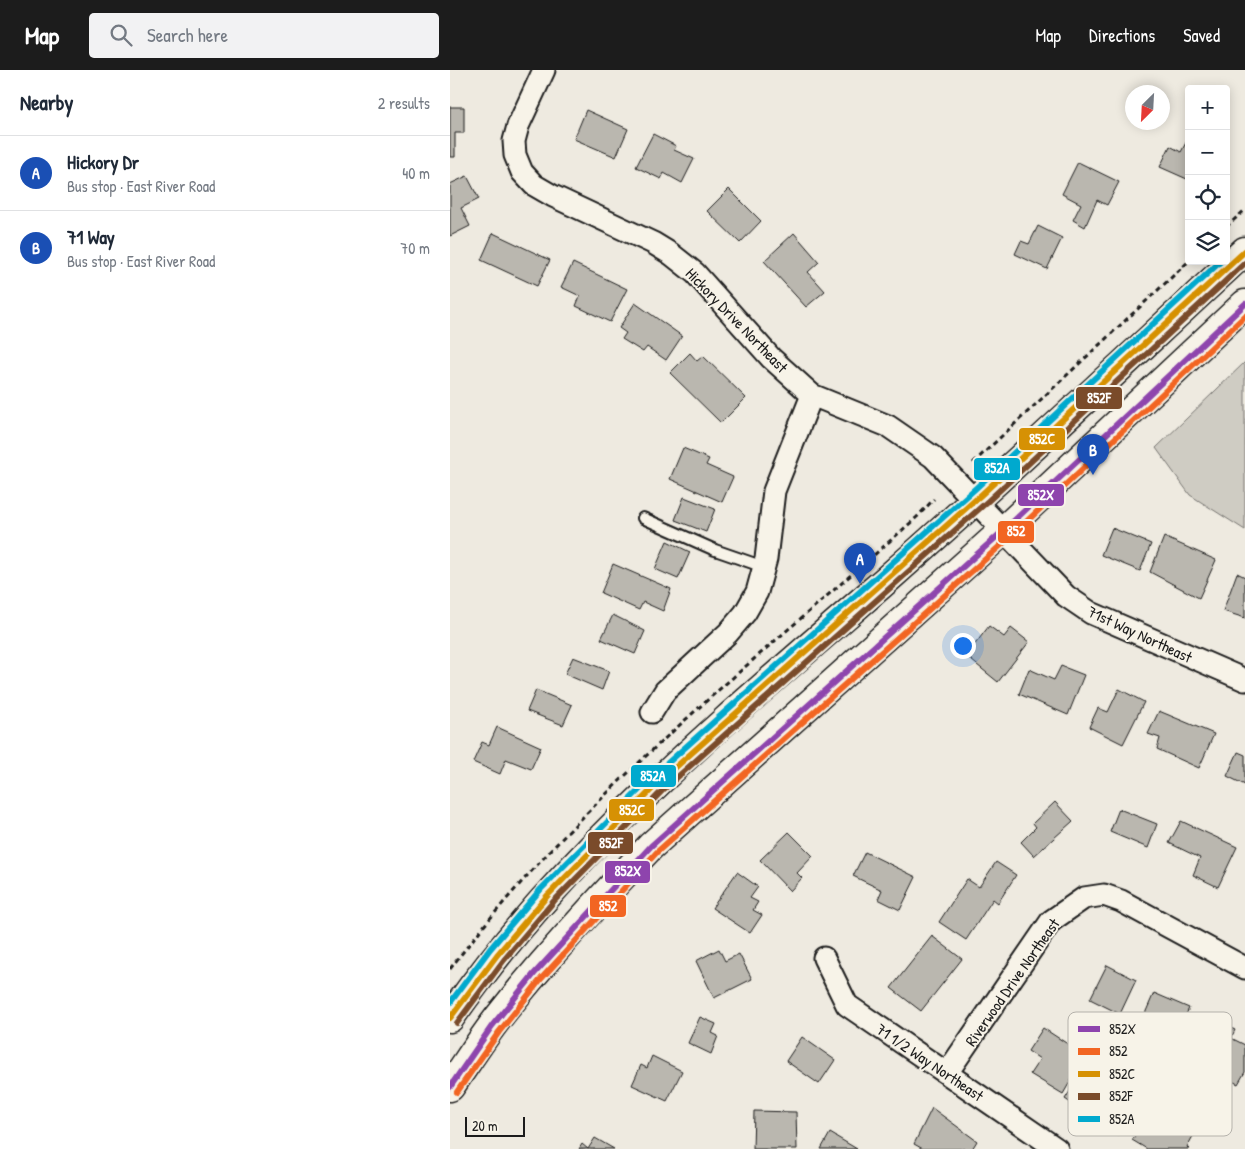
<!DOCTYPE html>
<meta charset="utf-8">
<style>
:root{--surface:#fff;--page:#f2f2f3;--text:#1f2937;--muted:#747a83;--line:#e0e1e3;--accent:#1c1c1c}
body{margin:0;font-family:"Patrick Hand",sans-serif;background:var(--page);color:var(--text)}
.controls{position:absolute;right:15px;top:15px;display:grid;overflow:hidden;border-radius:5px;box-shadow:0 2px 12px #0003}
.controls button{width:45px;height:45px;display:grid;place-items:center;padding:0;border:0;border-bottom:1px solid var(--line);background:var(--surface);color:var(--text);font:25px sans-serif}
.compass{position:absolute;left:675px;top:15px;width:45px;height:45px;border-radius:50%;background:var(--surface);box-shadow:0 2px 12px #0003;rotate:204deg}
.scale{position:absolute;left:15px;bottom:12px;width:60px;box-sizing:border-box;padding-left:5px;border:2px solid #1c1c1c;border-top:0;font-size:14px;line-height:18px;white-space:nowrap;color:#1c1c1c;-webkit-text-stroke:4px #f7f3e8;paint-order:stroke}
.you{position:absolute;left:512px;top:575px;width:18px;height:18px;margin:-12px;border:4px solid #fff;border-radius:50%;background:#1a73e8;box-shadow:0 0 0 8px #1a73e833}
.badge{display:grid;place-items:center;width:32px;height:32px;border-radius:50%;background:var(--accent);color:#fff;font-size:16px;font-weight:700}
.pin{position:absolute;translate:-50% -41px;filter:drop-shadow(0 1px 2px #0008)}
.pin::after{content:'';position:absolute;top:26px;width:18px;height:15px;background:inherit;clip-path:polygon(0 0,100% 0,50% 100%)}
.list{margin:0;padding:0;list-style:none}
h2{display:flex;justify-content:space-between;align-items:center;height:65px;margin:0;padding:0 20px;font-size:21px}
h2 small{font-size:16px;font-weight:400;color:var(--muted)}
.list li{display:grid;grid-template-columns:32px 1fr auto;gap:15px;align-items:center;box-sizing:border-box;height:75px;padding:0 20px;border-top:1px solid var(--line)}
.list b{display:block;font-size:19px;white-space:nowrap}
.list p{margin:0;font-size:16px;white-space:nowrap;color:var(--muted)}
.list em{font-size:16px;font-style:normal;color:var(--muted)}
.icon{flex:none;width:28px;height:28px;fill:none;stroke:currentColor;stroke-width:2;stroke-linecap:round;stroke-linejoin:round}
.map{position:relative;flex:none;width:795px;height:1079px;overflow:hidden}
header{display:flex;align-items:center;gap:30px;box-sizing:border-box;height:70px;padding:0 25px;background:var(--accent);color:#fff}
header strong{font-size:24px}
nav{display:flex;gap:28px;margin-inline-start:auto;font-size:18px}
.search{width:350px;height:45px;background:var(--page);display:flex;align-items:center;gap:12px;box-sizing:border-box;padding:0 18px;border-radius:5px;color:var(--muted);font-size:19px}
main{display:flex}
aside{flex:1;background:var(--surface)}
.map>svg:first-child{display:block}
</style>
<header>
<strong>Map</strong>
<div class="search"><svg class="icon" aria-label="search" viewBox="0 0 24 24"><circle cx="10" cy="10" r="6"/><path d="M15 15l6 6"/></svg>Search here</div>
<nav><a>Map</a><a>Directions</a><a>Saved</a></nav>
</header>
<main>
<aside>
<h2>Nearby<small>2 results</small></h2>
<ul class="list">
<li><span class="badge" style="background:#1a4fb4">A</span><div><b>Hickory Dr</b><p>Bus stop · East River Road</p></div><em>40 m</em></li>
<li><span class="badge" style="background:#1a4fb4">B</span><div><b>71 Way</b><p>Bus stop · East River Road</p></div><em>70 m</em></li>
</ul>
</aside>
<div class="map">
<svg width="795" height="1079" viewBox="0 0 795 1079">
<rect width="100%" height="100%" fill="#eeeae0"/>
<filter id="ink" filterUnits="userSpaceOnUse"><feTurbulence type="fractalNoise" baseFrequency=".02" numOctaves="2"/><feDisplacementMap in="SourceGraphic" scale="10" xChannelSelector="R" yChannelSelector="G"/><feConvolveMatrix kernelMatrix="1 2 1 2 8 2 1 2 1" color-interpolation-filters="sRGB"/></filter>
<g filter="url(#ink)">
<!-- green -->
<path fill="#cfccc3" stroke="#767470" d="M795,292v168l-55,-35 -34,-47z"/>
<!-- building -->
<path fill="#bab7af" stroke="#1c1c1c" d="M0,37h14v26h-9v24h-5z
M136,40l42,19 -12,28 -42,-18z
M203,64l23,12 -2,4 20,9 -12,24 -18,-10 -3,6 -25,-12z
M739,67v38l-2,4 -27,-12 10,-21 11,6z
M628,92l41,20 -12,23 -10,-5 -12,27 -12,-7 8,-16 -19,-10z
M17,106l12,23 -18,9 9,18 -20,10v-52z
M279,119l32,32 -21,22 -33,-32z
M588,156l24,12 -15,31 -32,-15 6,-13 8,3z
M43,163l57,27 -13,26 -56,-26z
M344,163l25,29 -11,10 17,19 -19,16 -42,-46z
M123,193l54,26 -17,33 -34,-16 4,-10 -19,-9z
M185,233l47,33 -16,24 -19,-13 -4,5 -21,-13 4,-6 -7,-5z
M240,283l7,8 6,-5 43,42 -25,25 -51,-50z
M233,378l26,11 -3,6 27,12 -11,25 -52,-23z
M234,427l31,12 -9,23 -31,-12z
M662,458l39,16 -11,27 -39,-16z
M714,467l52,23 -17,38 -49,-26z
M217,471l23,11 -12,27 -23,-10z
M163,494l58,25 -8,22 -20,-9 -4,8 -38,-17z
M787,503l8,4v41l-22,-7z
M163,545l32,16 -10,23 -34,-15z
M539,556l15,11 7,-9 18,14 -31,40 -32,-26z
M123,587l36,14 -7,19 -37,-16z
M611,596l23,9 -16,40 -49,-21 10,-25 25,11z
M669,619l25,13 -21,42 -34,-17 9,-19 10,4z
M86,620l36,15 -9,20 -36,-14z
M709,641l55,23 -15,34 -42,-19 3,-11 -12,-4z
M47,657l44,20 -10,22 -25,-10 -6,15 -27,-12 9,-20 7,3z
M788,682l7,3v30l-18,-9z
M605,732l18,19 -39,35 -13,-14 15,-15 -3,-4z
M669,739l38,15 -9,24 -38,-16z
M731,751l56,26 -19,40 -25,-12 7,-17 -31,-15z
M339,762l24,24 -16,17 5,5 -12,13 -30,-31z
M415,782l51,25 -16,33 -22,-11 4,-9 -29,-14z
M546,792l20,13 -18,28 -5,-4 -27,41 -27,-18 28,-43 12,8z
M287,802l21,15 -8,11 8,4 -5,8 9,5 -12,18 -38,-25z
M482,866l30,23 -41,52 -30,-23z
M269,879l6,12 14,-7 13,25 -38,19 -18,-37z
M657,895l29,15 -16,34 -30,-15z
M704,923l35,15 -17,38 -35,-14z
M250,947l16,7 -4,9 6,3 -7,18 -23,-11z
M763,949l22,11 -4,8 14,7v27l-7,12 -46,-23z
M593,958l40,26 -13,19 4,2 -11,19 -33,-20 10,-15 -12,-8z
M352,967l33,23 -16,24 -33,-23z
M202,986l30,15 -15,30 -35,-16 9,-20 6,3z
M649,997l44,29 -24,39 -54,-36 18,-28 10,7z
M482,1038l45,33 -5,8h-49l-9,-5z
M702,1040l41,26 -6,11 2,2h-42l-15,-9z
M304,1041l42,1 1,37h-44z
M380,1063l27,16h-36z
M145,1068l19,11h-35l3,-5 6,5z"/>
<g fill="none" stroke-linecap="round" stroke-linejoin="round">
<!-- service casing -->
<g stroke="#1c1c1c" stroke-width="14">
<path id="service" d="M193,448l72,32 49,17"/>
</g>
<!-- minor casing -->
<g stroke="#1c1c1c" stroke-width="25">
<path id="minor" d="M94,0l-26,56 -4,15 1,14 7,17 12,13 19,11 100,47 18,11 24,19 76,85 41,37 76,31 45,31 133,139 25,17 154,67
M202,642l13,-21 63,-58 17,-20 12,-21 9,-33 8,-68 38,-96
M374,888l23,47 210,144
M497,1003l104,-152 33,-23 20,-3 17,6 124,67"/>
</g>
<!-- secondary casing -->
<g stroke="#1c1c1c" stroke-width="31">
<path id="secondary" d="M0,948c120,-173 286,-306 443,-444 119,-105 235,-215 352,-323
M0,1017c16,-23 31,-47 48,-69 47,-60 100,-117 153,-172l352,-315 242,-227"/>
</g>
<!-- path -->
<path stroke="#1c1c1c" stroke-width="3" stroke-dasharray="5 4" stroke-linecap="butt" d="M776,157l19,-17
M523,393l216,-202
M0,899c131,-174 306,-308 467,-452l17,-18"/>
<!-- service -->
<use href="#service" stroke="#f7f3e8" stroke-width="10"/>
<!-- minor -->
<use href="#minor" stroke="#f7f3e8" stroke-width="21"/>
<!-- secondary -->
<use href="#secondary" stroke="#f7f3e8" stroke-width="28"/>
<!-- bus-1 casing -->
<g stroke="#f7f3e8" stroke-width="10">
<path id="bus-1" d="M0,1017l42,-61 42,-52 117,-128 352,-315 242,-227"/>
</g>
<!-- bus-2 casing -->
<g stroke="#f7f3e8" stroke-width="10">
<path id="bus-2" d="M7,1022l42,-60 42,-53 116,-127 352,-314 236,-222"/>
</g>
<!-- bus-3 casing -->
<g stroke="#f7f3e8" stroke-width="10">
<path id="bus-3" d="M0,948l47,-63 51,-60 110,-112 324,-289 263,-243"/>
</g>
<!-- bus-4 casing -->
<g stroke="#f7f3e8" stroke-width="10">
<path id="bus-4" d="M7,953l47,-63 50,-59 110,-112 324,-288 257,-238"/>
</g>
<!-- bus-5 casing -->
<g stroke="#f7f3e8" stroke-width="10">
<path id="bus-5" d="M0,933l40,-54 51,-60 111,-112 324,-289 245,-227"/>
</g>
<!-- bus-1 -->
<use href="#bus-1" stroke="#8e44ad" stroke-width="6"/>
<!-- bus-2 -->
<use href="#bus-2" stroke="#f26522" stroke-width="6"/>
<!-- bus-3 -->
<use href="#bus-3" stroke="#d69104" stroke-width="6"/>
<!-- bus-4 -->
<use href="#bus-4" stroke="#7a4b2a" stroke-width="6"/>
<!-- bus-5 -->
<use href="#bus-5" stroke="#00a9ce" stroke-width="6"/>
</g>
</g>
<g text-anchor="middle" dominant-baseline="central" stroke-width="4" stroke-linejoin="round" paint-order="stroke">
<!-- street labels -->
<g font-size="16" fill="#1c1c1c" stroke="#f7f3e8">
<text transform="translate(287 250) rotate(46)">Hickory Drive Northeast</text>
<text transform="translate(690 564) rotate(25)">71st Way Northeast</text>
<text transform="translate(562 912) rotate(-55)">Riverwood Drive Northeast</text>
<text transform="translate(480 992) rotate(34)">71 1/2 Way Northeast</text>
</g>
</g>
<!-- legend -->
<rect x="618" y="942" width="164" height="124" rx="8" fill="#f7f3e8" stroke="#b5b2ab" stroke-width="1"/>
<rect x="628" y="956" width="22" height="6" fill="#8e44ad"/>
<rect x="628" y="978" width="22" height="7" fill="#f26522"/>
<rect x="628" y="1001" width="22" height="6" fill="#d69104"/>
<rect x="628" y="1023" width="22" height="7" fill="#7a4b2a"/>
<rect x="628" y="1046" width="22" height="6" fill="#00a9ce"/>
<g font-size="14" fill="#1c1c1c">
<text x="659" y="964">852X</text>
<text x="659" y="986">852</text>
<text x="659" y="1009">852C</text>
<text x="659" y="1031">852F</text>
<text x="659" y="1054">852A</text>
</g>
<g stroke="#f7f3e8" stroke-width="2">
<rect x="625" y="316" width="48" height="24" rx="5" fill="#7a4b2a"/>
<rect x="568" y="357" width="48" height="24" rx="5" fill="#d69104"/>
<rect x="523" y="387" width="48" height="24" rx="5" fill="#00a9ce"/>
<rect x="567" y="413" width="48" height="24" rx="5" fill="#8e44ad"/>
<rect x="547" y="450" width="38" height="24" rx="5" fill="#f26522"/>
<rect x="180" y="694" width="47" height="24" rx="5" fill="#00a9ce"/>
<rect x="158" y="728" width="47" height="24" rx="5" fill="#d69104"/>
<rect x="137" y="761" width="47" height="24" rx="5" fill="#7a4b2a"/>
<rect x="154" y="790" width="47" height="24" rx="5" fill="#8e44ad"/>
<rect x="139" y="824" width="38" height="24" rx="5" fill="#f26522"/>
</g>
<g font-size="14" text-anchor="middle" font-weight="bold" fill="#fff">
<text x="649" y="333">852F</text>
<text x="592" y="374">852C</text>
<text x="547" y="403">852A</text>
<text x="591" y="430">852X</text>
<text x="566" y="466">852</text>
<text x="203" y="711">852A</text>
<text x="182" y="745">852C</text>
<text x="161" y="778">852F</text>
<text x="178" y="806">852X</text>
<text x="158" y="841">852</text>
</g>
</svg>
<div class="controls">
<button>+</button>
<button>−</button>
<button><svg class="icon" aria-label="locate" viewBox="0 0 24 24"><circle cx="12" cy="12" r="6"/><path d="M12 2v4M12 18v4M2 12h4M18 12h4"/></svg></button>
<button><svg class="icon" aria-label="layers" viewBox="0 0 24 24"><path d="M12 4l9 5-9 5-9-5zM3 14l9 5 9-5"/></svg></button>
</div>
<svg class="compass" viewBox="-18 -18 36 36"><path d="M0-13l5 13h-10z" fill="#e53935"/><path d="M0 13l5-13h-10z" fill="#747a83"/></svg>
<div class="scale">20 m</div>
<div class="you"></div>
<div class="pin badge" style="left:410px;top:514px;background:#1a4fb4">A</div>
<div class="pin badge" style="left:643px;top:405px;background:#1a4fb4">B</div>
</div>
</main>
